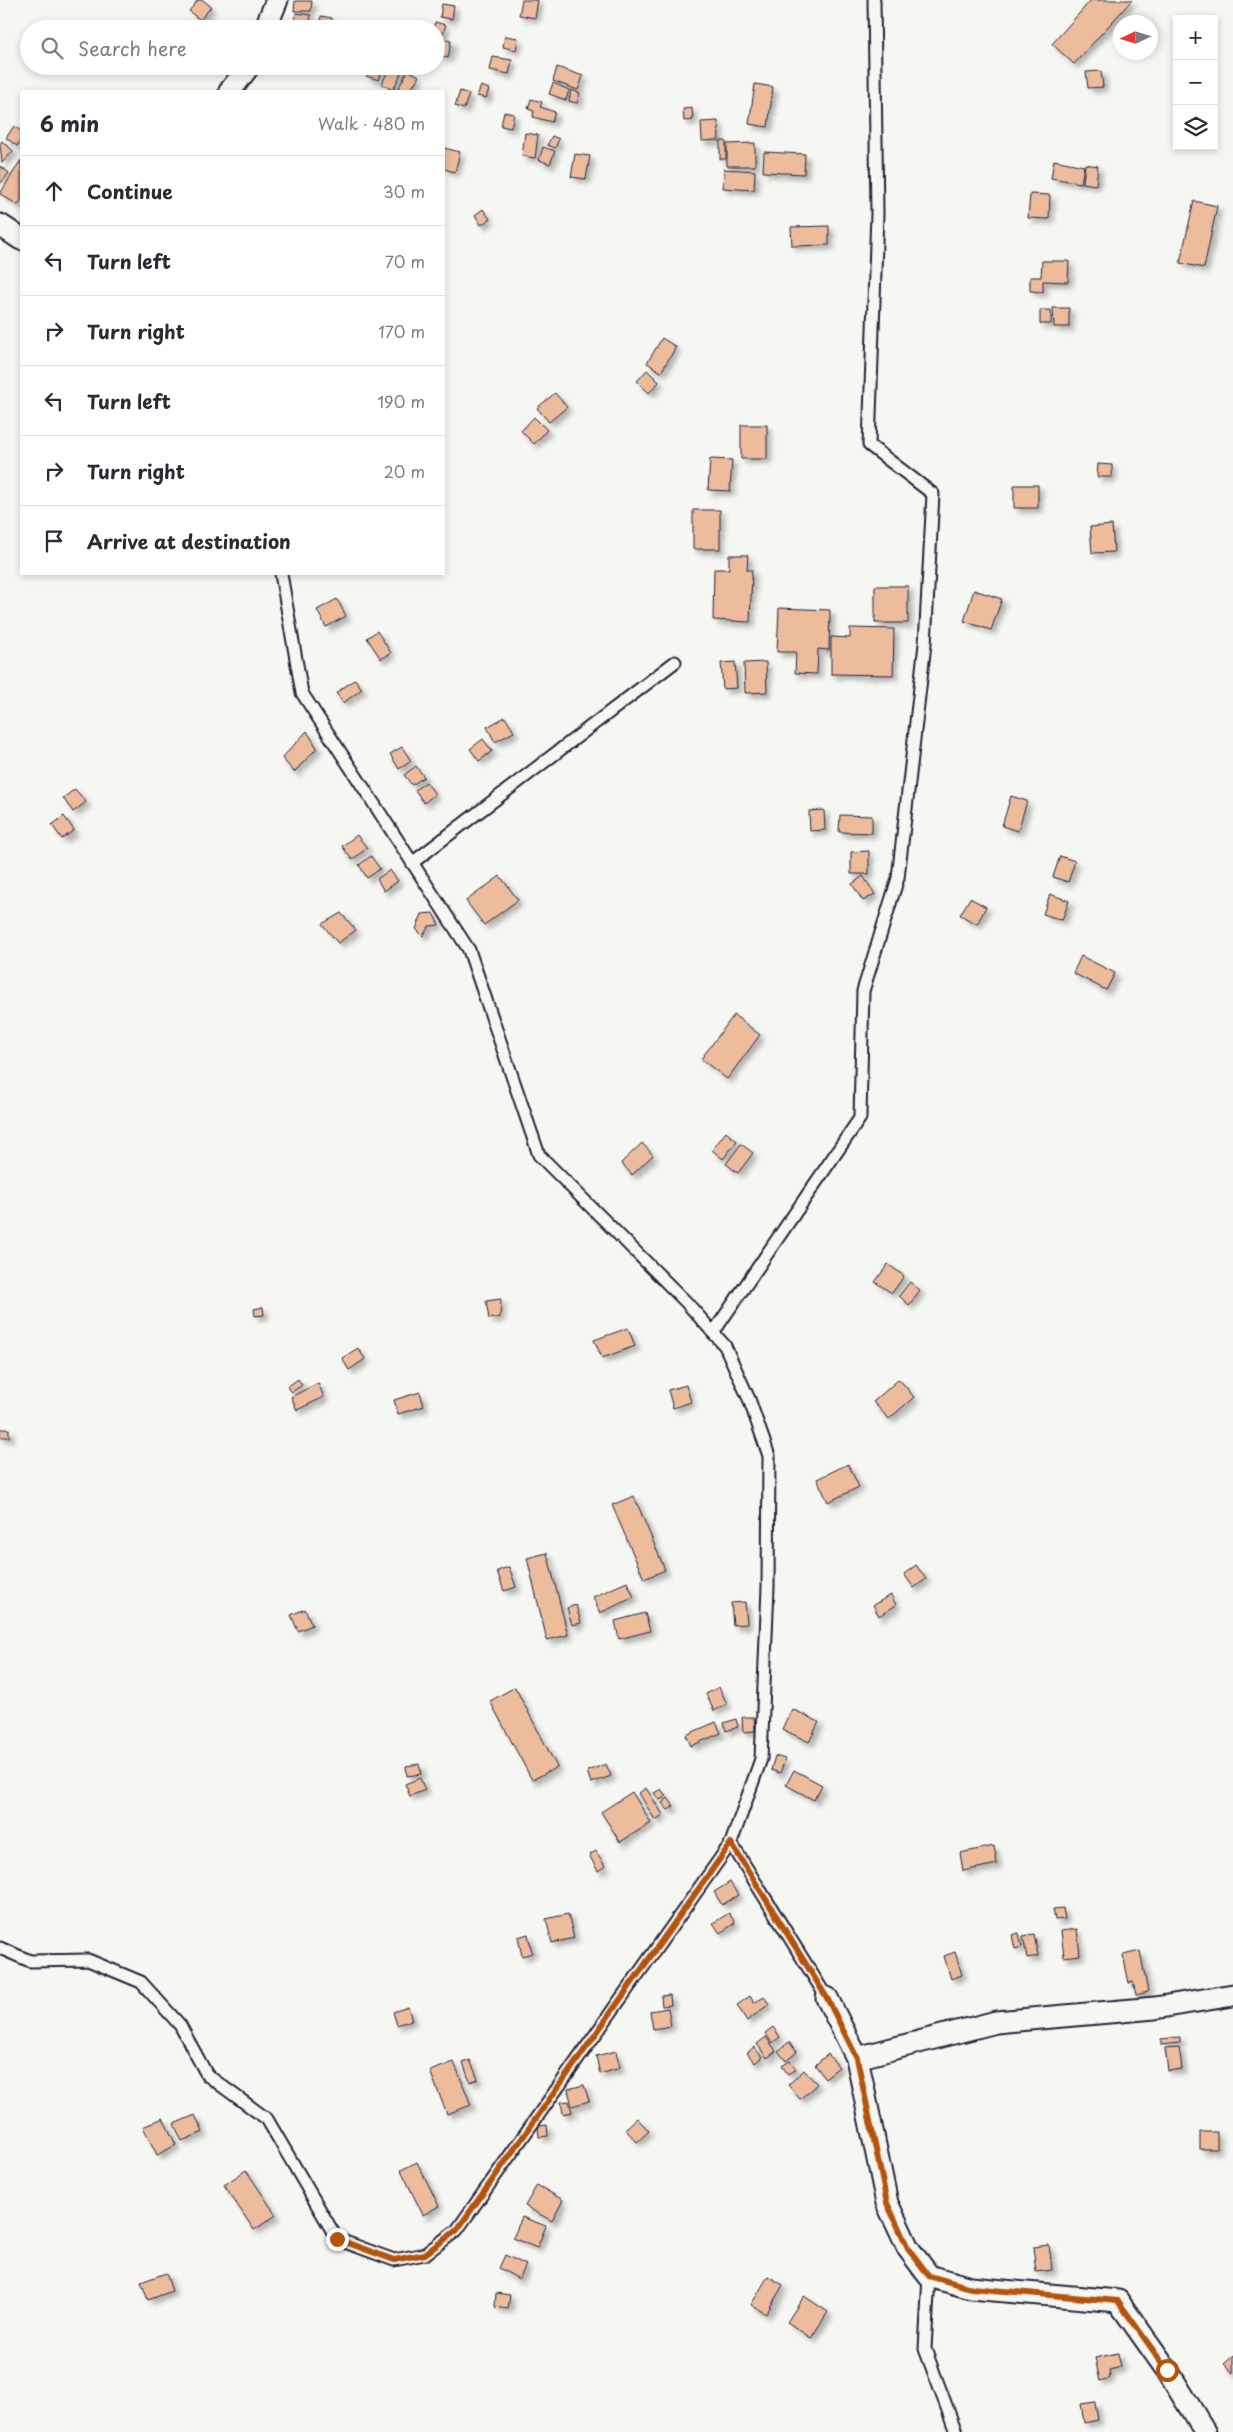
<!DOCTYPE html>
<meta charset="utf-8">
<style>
:root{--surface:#fff;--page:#f2f2f3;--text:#2b2b33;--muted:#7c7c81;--line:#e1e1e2}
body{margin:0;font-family:"Playpen Sans",sans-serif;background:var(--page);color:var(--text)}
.controls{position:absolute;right:15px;top:15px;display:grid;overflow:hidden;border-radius:0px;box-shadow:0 2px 8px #0003}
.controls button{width:45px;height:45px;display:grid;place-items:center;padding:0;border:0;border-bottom:1px solid var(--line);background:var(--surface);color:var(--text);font:25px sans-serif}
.compass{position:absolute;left:1113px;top:15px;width:45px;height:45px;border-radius:50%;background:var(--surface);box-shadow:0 2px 8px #0003;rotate:266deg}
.stop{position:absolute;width:15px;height:15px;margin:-11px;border:4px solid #b45309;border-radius:50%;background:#fff}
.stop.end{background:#b45309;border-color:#fff;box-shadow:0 1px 5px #0008}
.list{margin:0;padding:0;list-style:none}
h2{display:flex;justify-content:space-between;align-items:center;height:65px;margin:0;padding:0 20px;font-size:21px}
h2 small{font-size:16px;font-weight:400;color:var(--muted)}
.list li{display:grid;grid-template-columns:32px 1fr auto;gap:15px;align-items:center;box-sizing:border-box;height:70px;padding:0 20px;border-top:1px solid var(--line)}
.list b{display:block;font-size:19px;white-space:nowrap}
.list em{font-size:16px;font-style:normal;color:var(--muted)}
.icon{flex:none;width:28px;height:28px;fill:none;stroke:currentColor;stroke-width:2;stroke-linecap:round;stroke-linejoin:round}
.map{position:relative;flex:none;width:1233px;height:2432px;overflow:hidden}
.search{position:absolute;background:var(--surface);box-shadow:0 2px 8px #0003;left:20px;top:20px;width:425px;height:55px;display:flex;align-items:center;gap:12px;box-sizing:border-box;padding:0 18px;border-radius:28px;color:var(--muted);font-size:19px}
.panel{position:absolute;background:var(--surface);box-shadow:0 2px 8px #0003;left:20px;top:90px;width:425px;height:485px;border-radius:0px}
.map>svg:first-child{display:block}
</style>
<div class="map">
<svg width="1233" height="2432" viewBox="0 0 1233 2432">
<defs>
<filter id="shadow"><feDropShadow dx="4.5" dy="4.5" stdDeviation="2.5" flood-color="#0004"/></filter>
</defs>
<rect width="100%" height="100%" fill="#f6f6f2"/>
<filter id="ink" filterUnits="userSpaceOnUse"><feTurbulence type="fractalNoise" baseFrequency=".02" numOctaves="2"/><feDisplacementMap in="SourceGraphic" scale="10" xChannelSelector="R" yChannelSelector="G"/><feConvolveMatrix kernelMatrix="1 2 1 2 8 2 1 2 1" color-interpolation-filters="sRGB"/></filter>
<g filter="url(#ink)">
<!-- building -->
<path fill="#edbc9d" stroke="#22223b" filter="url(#shadow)" d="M198,0h5l8,7 -11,13 -11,-9z
M522,0h16l-3,18 -16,-3z
M1091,0h41l-58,64 -22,-20z
M295,1h17l-1,10h-17z
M442,4l12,2 -2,13 -12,-2z
M296,13l15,2 -2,13 -15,-2z
M321,16l11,2 -1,11 -12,-1z
M435,22l11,3 -5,13 -5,-2v-7h-3z
M505,36l13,2 -2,12 -13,-3z
M443,39l8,2 -3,17 -8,-2z
M493,57l19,3 -3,14 -19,-4z
M368,66h15l-4,14 -13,-4z
M390,66l14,1 -11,23 -11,-6z
M557,67l26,9 -5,14 -25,-9z
M408,70l11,6 -9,15h-13z
M1101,71l2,16 -15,1 -2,-16z
M553,83l16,7 -3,10 -17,-6z
M755,84l18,3 -5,40 -19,-3z
M481,86l8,3 -3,9 -9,-2z
M571,90l9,3 -3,10 -8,-2z
M460,91l9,3 -5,15 -9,-3z
M531,99l11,3 -2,5 15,5 -3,10 -19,-5 1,-6 -6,-2z
M692,108l1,12 -9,1 -1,-12z
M504,112l10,2 -3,14 -10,-2z
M718,121l1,19 -17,1 -1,-19z
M14,126l7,5v8l-4,7 -11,-8z
M525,133l13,2 -3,23 -13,-2z
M552,136l7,3 -4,9 -8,-3z
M2,141l11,10 -11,12 -2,-19z
M720,141h6v18h-6z
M755,143v23h-28v-22z
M543,147l12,4 -5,13 -11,-4z
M444,148l16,4 -5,20 -11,-3z
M764,152l41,2 -1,20 -41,-2z
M575,154l15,2 -4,23 -15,-2z
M21,160v40l-3,5 -18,-11z
M1054,160l30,6 -3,17 -30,-5z
M1085,164l13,2 -2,19 -13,-2z
M0,166l9,7 -9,11z
M724,169l31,2 -1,19 -31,-2z
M1030,194l20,1 -1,24 -21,-1z
M1194,201l23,5 -13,62 -24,-5z
M483,209l7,10 -9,6 -6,-10z
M829,226v19l-37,1 -1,-19z
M1042,261h27l-1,21 -25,-1v11l-13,-1v-14h11z
M1053,308h16v19h-15z
M1040,310h11v14h-11z
M662,338l14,9 -15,25 -14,-9z
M647,370l12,12 -10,11 -12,-12z
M555,393l12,14 -18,15 -12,-14z
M534,417l13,13 -13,14 -13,-13z
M741,425h26v34h-26z
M710,459l22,1 -2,31 -22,-1z
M1098,464l14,1v12h-15z
M1014,485h24v23h-24z
M693,510h27v39h-27z
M1112,525l2,27 -22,1 -2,-26z
M729,555h19l-1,15h5l-2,52 -37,-2 1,-51h15z
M875,586h33v37h-33z
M974,590l28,9 -11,31 -27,-9z
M337,599l9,17 -20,11 -9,-17z
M779,608l51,2 -1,40 -11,-1 -1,25 -22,-1 1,-21h-19z
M850,628l44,1 -1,46 -62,-1v-37l19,1z
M377,631l14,22 -10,6 -14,-21z
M735,662l2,26 -14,1 -2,-26z
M766,662l1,30 -22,1 -1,-30z
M355,679l7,10 -19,14 -7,-10z
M505,717l9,15 -19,10 -8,-15z
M307,731l10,17 -23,24 -12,-14z
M483,739l9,12 -13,10 -9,-12z
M402,747l9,14 -12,8 -9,-15z
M416,766l8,11 -12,8 -8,-10z
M426,782l9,12 -11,9 -9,-13z
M75,789l11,13 -13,10 -10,-14z
M1011,796l16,5 -9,30 -16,-5z
M824,810l1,20 -15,1 -1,-20z
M840,815l32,1v17l-33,-1z
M64,816l10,14 -12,9 -10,-14z
M357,835l10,13 -15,12 -10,-14z
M869,851v23h-18v-22z
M371,856l9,13 -13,9 -8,-13z
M1060,856l15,5 -7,21 -15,-5z
M390,870l8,11 -14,10 -7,-12z
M500,876l18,24 -34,25 -18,-24z
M863,876l12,18 -12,7 -11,-17z
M1050,894l19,7 -7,19 -19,-6z
M970,898l16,9 -9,17 -17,-9z
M341,913l15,17 -18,13 -16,-19z
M433,913l6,12 -10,1 -6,10 -7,-7 6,-15z
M1081,956l34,17 -9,17 -33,-17z
M734,1015l26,20 -33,44 -26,-20z
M726,1132l11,9 -14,18 -11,-9z
M642,1143l11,12 -21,20 -11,-12z
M741,1144l12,9 -15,20 -12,-9z
M888,1264l16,12 -12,17 -17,-11z
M910,1282l10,8 -11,15 -10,-9z
M501,1299l-1,18 -11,2 -3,-18z
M263,1307l1,8 -9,1 -1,-7z
M628,1328l7,18 -33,12 -8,-18z
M358,1348l7,11 -16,11 -7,-12z
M298,1379l4,6 -10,7 -5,-5z
M899,1379l15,18 -25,22 -16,-17z
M318,1383l6,14 -27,13 -6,-13z
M686,1385l5,17 -18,6 -5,-18z
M420,1392l4,14 -26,8 -4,-14z
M0,1429h9v8h-9z
M848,1464l11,23 -31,15 -11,-23z
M634,1496l31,74 -21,9 -32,-74z
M547,1553l21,82 -21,5 -20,-82z
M916,1565l10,14 -12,9 -10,-14z
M509,1567l7,20 -12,4 -7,-20z
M627,1582l7,15 -34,16 -7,-16z
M891,1595l5,10 -17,11 -6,-11z
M745,1602l2,22 -14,1 -2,-22z
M576,1605l5,18 -9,2 -5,-17z
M305,1609l7,16 -14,6 -7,-16z
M645,1613l5,18 -31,8 -4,-18z
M515,1687l42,80 -25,13 -42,-79z
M719,1687l8,17 -13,7 -8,-17z
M792,1709l27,13 -10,20 -27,-13z
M742,1717h12l1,14 -12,1z
M736,1719l2,8 -12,4 -2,-8z
M716,1722l5,11 -30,13 -5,-11z
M775,1756l10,3 -5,14 -9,-3z
M419,1764l2,10 -14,2 -1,-10z
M606,1764l5,12 -20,7 -4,-12z
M794,1770l28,15 -8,15 -28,-15z
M420,1778l5,12 -15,6 -5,-12z
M646,1788l17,27 -8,5 -16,-27z
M661,1789l5,7 -6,4 -6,-7z
M632,1792l19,31 -31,19 -19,-30z
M668,1798l6,8 -6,4 -6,-7z
M994,1846l3,18 -34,7 -3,-18z
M596,1851l9,15 -7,5 -9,-16z
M730,1882l8,13 -16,10 -8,-13z
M1063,1908l2,11 -10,1 -2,-11z
M729,1913l6,10 -15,10 -7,-10z
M568,1914l6,24 -22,5 -6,-24z
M1077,1929l3,26 -16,2 -3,-26z
M1019,1933l3,14 -7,2 -3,-14z
M528,1934l4,19 -10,3 -4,-19z
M1034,1934l4,22 -11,2 -4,-22z
M1140,1951l8,41 -12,3 -3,-13 -4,1 -6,-28z
M955,1952l7,23 -11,4 -7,-23z
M670,1995l1,10 -9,1 -1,-10z
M750,1996l4,7 10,-6 5,7 -22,17 -10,-16z
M408,2007l4,13 -15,5 -4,-13z
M668,2008l3,18 -18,3 -3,-18z
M773,2027l7,10 -8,6 -7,-10z
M766,2037l10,14 -9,7 -10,-14z
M1180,2037v6l-19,2v-6z
M789,2042l8,10 -11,9 -8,-10z
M754,2047l8,10 -7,6 -8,-10z
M1179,2047l3,22 -14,2 -3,-23z
M616,2051l4,17 -20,6 -4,-18z
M828,2054l11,13 -14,11 -10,-13z
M470,2060l8,19 -8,3 -7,-19z
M790,2061l6,8 -8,5 -6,-8z
M454,2062l17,43 -24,9 -17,-43z
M804,2070l13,14 -17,15 -12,-14z
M584,2085l5,16 -17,5 -4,-17z
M569,2101l3,11 -9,2 -2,-12z
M195,2115l8,17 -21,9 -8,-17z
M163,2118l13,27 -19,10 -14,-28z
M637,2118l12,13 -12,11 -12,-13z
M547,2125l1,11 -9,1 -1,-11z
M1200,2132h17v17h-17z
M417,2162l22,44 -16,9 -22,-45z
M246,2170l30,45 -22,15 -30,-45z
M537,2185l26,15 -11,21 -27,-15z
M522,2217l24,9 -9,22 -24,-10z
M1049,2245l3,25 -16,2 -3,-25z
M505,2255l21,10 -7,14 -20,-11z
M166,2273l6,18 -24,9 -7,-18z
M768,2276l15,9 -17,29 -15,-9z
M496,2293l14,2 -2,14 -13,-2z
M804,2296l24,16 -17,26 -24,-16z
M1118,2353l3,14 -12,3 1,8 -10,3 -5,-23z
M1233,2356v17l-9,-9z
M1095,2402l3,18 -14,3 -3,-19z"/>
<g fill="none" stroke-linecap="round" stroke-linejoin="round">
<!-- service casing -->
<g stroke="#22223b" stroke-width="15">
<path id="service" d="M281,574l21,119 167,257 70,205 148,148 38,43 24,53 20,57 -1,131 -7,172 -30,84 96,155
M412,863l263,-201
M713,1333l147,-215 3,-127 35,-113 27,-234 8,-150 -64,-49 8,-231 -3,-214
M0,1948l30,13 58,-1 53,22 39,43 27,50 60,44 70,120 57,21 31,-6 32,-24 274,-387
M929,2276l-4,73 31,83"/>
</g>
<!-- minor casing -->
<g stroke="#22223b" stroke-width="25">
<path id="minor" d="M265,29l12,-29
M230,91l19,-25
M0,225l21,14
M827,1998l30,60 30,145 21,45 21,28 42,12 147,13 49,69 38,62
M857,2058l139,-36 159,-14 78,-13"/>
</g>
<!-- service -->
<use href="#service" stroke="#f6f6f2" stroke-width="11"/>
<!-- minor -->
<use href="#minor" stroke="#f6f6f2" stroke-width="21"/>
</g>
</g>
<g fill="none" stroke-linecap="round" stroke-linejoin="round" filter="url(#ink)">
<!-- route -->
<path stroke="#b45309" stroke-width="6" d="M337,2239l57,21 31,-6 32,-24 274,-387 96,155 30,60 30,145 21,45 21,28 42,12 147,13 49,69"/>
</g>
</svg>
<div class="controls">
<button>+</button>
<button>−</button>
<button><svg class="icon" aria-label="layers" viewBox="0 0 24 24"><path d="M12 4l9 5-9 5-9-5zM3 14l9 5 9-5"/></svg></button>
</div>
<svg class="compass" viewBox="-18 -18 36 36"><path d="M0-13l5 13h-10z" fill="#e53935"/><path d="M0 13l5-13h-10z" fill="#7c7c81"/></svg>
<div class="stop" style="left:1167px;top:2370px"></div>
<div class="stop end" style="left:337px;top:2239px"></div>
<div class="search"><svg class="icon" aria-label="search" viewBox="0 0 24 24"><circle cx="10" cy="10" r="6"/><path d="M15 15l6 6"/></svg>Search here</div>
<section class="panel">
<h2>6 min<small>Walk · 480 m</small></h2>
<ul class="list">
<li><svg class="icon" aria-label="ahead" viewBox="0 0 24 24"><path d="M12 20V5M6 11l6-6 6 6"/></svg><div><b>Continue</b></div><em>30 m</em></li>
<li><svg class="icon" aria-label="left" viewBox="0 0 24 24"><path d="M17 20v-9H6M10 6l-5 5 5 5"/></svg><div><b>Turn left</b></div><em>70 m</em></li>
<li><svg class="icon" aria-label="right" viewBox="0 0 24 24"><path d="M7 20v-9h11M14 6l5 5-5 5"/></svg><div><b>Turn right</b></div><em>170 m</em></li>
<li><svg class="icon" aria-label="left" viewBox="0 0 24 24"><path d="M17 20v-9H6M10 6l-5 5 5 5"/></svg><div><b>Turn left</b></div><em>190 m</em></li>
<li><svg class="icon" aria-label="right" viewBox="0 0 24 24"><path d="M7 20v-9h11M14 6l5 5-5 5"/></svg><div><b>Turn right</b></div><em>20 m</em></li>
<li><svg class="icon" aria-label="arrive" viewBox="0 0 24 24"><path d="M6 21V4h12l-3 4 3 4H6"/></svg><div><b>Arrive at destination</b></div></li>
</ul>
</section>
</div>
